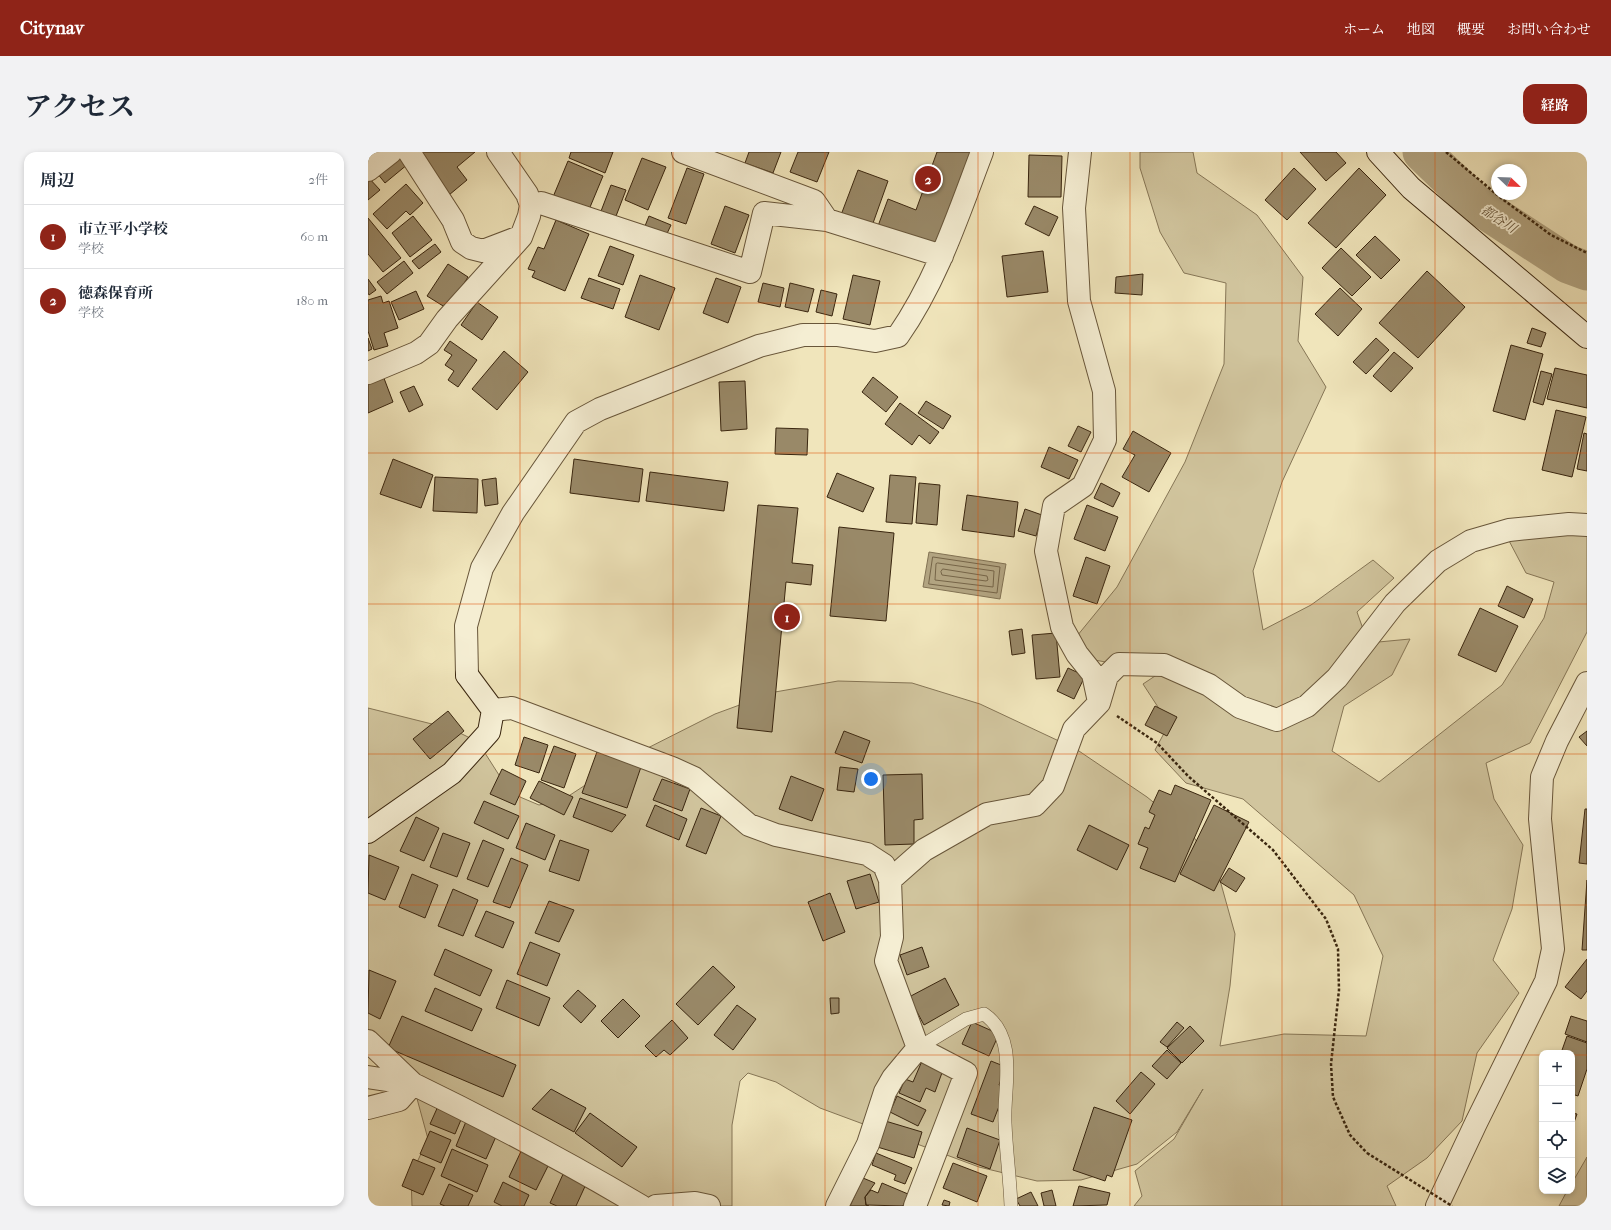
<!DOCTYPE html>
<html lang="ja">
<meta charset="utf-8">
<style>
:root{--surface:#fff;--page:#f2f2f3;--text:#1f2937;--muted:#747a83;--line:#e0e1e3;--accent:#8f2418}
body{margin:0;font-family:"IM FELL French Canon","Noto Serif JP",serif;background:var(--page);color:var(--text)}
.controls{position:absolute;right:12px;bottom:12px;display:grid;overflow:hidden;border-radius:8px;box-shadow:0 2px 6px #0003}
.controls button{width:36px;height:36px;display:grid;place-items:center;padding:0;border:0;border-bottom:1px solid var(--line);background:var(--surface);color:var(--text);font:20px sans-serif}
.compass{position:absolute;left:1123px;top:12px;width:36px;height:36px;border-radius:50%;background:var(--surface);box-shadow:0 2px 6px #0003;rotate:113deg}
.you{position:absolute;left:503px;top:627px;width:14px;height:14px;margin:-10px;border:3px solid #fff;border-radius:50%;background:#1a73e8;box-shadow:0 0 0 6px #1a73e833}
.badge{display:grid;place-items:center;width:26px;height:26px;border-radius:50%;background:var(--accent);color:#fff;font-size:13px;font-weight:700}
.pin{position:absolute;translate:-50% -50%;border:2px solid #fff;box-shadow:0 1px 4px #0006}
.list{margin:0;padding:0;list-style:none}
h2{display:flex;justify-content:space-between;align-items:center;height:52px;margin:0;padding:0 16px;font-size:17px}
h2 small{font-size:13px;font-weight:400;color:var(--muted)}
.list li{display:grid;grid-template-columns:26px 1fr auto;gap:12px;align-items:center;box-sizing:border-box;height:64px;padding:0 16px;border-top:1px solid var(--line)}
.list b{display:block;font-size:15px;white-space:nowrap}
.list p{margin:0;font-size:13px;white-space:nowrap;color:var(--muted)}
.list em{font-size:13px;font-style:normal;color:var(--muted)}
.icon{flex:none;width:22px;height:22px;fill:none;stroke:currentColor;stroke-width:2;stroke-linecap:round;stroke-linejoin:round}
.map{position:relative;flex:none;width:1219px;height:1054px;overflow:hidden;border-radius:12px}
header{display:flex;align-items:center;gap:24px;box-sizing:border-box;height:56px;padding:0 20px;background:var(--accent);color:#fff}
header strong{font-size:19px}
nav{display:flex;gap:22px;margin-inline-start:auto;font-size:14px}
.intro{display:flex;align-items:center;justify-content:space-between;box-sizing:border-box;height:96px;padding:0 24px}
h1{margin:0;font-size:28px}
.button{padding:10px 18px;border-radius:12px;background:var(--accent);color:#fff;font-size:14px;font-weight:700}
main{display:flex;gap:24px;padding:0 24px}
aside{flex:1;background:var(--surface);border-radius:12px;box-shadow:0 2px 6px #0003}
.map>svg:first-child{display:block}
</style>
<header>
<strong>Citynav</strong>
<nav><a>ホーム</a><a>地図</a><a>概要</a><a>お問い合わせ</a></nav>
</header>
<div class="intro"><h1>アクセス</h1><a class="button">経路</a></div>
<main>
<aside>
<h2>周辺<small>2件</small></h2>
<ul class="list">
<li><span class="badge">1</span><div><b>市立平小学校</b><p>学校</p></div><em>60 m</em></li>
<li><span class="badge">2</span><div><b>徳森保育所</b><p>学校</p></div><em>180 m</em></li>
</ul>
</aside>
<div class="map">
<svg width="1219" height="1054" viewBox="0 0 1219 1054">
<rect width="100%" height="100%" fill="#f0e5bb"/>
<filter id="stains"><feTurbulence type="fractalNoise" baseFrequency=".005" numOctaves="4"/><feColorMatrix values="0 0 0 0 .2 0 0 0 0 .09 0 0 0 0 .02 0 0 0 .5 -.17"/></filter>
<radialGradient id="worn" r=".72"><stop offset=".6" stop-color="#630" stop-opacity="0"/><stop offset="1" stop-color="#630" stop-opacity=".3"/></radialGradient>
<!-- green -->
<path fill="#d1c59e" stroke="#867656" d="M772,0h53l4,21 60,42 46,62 -5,64 28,46 -44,95 -29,89 10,59 48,-25 62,-45 21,18 -37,34 11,31 42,-4 -18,36 -48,31 -12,45 47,31 123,-97 42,-67 10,-36 -28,-9 -19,-36 80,-5v100l-57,111 -44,20 8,36 29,46 -11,64 -19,51 26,33 -42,60 -15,68 -35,37 -40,28 9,20h-262l8,-10 -7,-25 39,-32 29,-50 -26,43 -40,32 -56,16 -44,1 -58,-14 -159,-59 -44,-26 -28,-9 -8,8 -8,44v81h-320l-1,-31 17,-36 -12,-44 -48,-42v-345l84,21 26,13 21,33 21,22 19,8 25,-6 58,-38 93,-47 60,-22 63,-11 74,2 68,21 96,45 71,48 44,36 27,40 17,61 -5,52 -10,60 64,-12 82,2 17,-80 -29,-61 -111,-96 -57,-16 -31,-33 14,-26 -26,-40 18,-12 -72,-13 -12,-23 40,-49 68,-125 39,-98 2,-81 -42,-10 -24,-41 -20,-64z
M1219,1005v49h-28l8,-15h5v-8z"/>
<!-- water -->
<path fill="#b2a481" stroke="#827253" d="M561,400l77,12 -6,35 -77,-12z"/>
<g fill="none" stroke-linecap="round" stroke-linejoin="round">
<!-- shore -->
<path stroke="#766548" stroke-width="1" d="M565,405l67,10 -3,26 -68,-9z
M570,411l56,8 -1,16 -58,-7 1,-16z
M575,417l44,7 1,4 -2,1 -44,-6 -1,-3z"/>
<!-- river -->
<path stroke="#b2a481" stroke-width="39" d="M1054,0l54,52 92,60 19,7"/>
</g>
<!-- building -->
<path fill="#998968" stroke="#3a260f" d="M46,0h61l-18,15 10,13 -18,15z
M203,0h42l-8,21 -36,-15z
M381,0h32l-8,21 -28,-10z
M430,0h31l-12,30 -27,-10z
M569,0h35l-36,96 -58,-22 10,-27 28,11z
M932,0h36l10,11 -20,18z
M32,2l8,10 -23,19 -8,-10z
M661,3l33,1 -1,41h-33z
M274,6l24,9 -18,43 -23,-10z
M200,9l35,15 -15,36 -35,-15z
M319,16l17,6 -18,50 -18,-6z
M926,16l22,21 -29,31 -22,-20z
M991,16l27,27 -50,53 -28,-25z
M490,18l30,11 -16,45 -31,-11z
M0,25l12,13 -12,10z
M38,32l17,19 -13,12 -4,-4 -19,18 -14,-15z
M243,33l15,5 -13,34 -15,-5z
M357,54l24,9 -14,38 -24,-9z
M666,54l24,11 -9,19 -24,-12z
M45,64l19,24 -22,17 -18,-24z
M281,64l22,9 -7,15 -21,-9z
M0,66l33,40 -18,14 -15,-18z
M188,68l33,14 -24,57 -33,-14 3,-6 -7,-2 10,-22 6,2z
M1007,84l25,24 -19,19 -25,-24z
M67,92l6,8 -22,17 -7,-8z
M242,94l24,9 -11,30 -25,-9z
M973,96l30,29 -19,19 -30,-28z
M675,99l5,41 -41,5 -5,-41z
M36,109l9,12 -26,21 -10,-12z
M80,112l20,13 -20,32 -21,-13z
M1059,119l38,36 -47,51 -39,-35z
M775,122l-1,21 -27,-2 1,-16z
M272,123l35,13 -16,42 -34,-13z
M485,123l27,6 -10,44 -27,-6z
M221,126l31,11 -7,20 -32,-11z
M348,126l25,9 -13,36 -25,-10z
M0,127l8,11 -7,5 -1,-2z
M395,131l21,5 -4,19 -22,-5z
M422,131l24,6 -6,23 -23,-5z
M972,136l22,21 -24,27 -23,-22z
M453,138l16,4 -5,22 -16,-4z
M48,139l8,18 -25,11 -8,-18z
M13,144l2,7 6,-2 9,27 -14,5 4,13 -14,4 -6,-19v-31z
M109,150l21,15 -16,23 -21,-15z
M1164,176l14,5 -5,14 -14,-4z
M0,186l4,11 -4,2z
M1008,186l13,12 -23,24 -13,-12z
M82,189l27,19 -19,27 -10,-7 6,-9 -9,-6 7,-10 -8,-5z
M1143,193l32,9 -18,66 -32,-9z
M136,199l24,21 -31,38 -25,-21z
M1026,200l19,16 -22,24 -18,-16z
M1187,216l32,7v33l-40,-9z
M1173,219l11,3 -9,31 -10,-3z
M14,221l11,29 -25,11v-34z
M505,225l25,20 -12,15 -24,-20z
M377,229l2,48 -26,2 -2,-49z
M46,234l9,19 -14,7 -9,-20z
M558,249l25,15 -8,13 -25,-16z
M532,251l39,29 -9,12 -11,-9 -7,10 -27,-21z
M1188,258l30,7 -14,60 -30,-7z
M710,274l13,6 -10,20 -13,-6z
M408,276l32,1 -1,26 -32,-1z
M765,279l38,22 -22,39 -27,-15 13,-22 -12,-6z
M1216,281l3,1v37l-10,-2z
M681,295l29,13 -9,19 -28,-12z
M25,307l40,16 -12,33 -41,-14z
M206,307l69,10 -4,33 -69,-9z
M282,320l78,10 -4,29 -78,-10z
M469,321l37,15 -11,24 -36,-15z
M522,323l26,2 -4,47 -26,-2z
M67,325l43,2 -1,34 -44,-2z
M128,326l2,26 -13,2 -3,-26z
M551,331l21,2 -3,40 -21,-2z
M733,331l19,10 -7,14 -19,-9z
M599,343l51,7 -4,35 -52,-7z
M390,353l40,3 -6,55 21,2 -2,20 -25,-3 -14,150 -35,-4z
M719,353l31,12 -13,34 -31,-12z
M657,357l17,6 -6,21 -18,-5z
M471,375l55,6 -8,88 -56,-5z
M718,405l24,9 -13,38 -24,-8z
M1139,434l26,13 -9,19 -26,-12z
M1112,456l38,18 -22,46 -38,-17z
M654,477l3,24 -13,2 -3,-24z
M688,481l4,44 -24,2 -4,-44z
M700,516l17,8 -11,23 -17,-8z
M787,554l22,11 -10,19 -22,-11z
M80,559l16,20 -34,28 -17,-20z
M476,579l26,10 -8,22 -27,-10z
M1219,579v15l-8,-9z
M156,585l24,8 -9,28 -24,-8z
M186,594l22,8 -12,34 -23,-8z
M230,597l44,15 -15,44 -45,-15z
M472,615l18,2 -4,23 -17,-2z
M134,617l24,12 -11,24 -25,-11z
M554,622l1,45 -9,1v24l-29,1 -2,-70z
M423,624l33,13 -12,32 -33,-12z
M294,627l28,10 -8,22 -29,-11z
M171,629l34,16 -9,18 -34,-17z
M807,633l36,15 -36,82 -35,-14 8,-20 -10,-4 7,-17 4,2 6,-14 -6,-3 10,-22 12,5z
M212,646l46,17 -14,17 -39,-15z
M116,649l35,15 -11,23 -34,-16z
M287,653l32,14 -8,21 -33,-14z
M846,653l35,17 -35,69 -34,-17z
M333,656l20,8 -15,38 -20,-8z
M1217,657h2v55l-8,-1z
M48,665l23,11 -15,33 -24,-10z
M158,671l29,12 -10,25 -29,-12z
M721,673l40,20 -12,25 -40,-20z
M75,681l27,10 -13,34 -27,-10z
M115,688l21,9 -16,38 -21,-8z
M192,688l29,10 -10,31 -30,-10z
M1,703l30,12 -14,33 -17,-7z
M143,706l17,7 -18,43 -17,-6z
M861,716l16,10 -9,14 -16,-10z
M44,722l26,11 -13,33 -26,-11z
M502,722l9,28 -23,7 -9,-28z
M1219,728v70h-5z
M85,737l25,11 -15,36 -25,-10z
M462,741l15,39 -22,9 -15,-39z
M181,749l25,9 -15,32 -24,-9z
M118,759l28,11 -11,26 -28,-12z
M162,790l30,12 -13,32 -30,-12z
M554,795l7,20 -22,8 -7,-20z
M77,797l47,21 -12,26 -46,-21z
M1219,807v32l-6,8 -16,-12z
M345,814l22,21 -37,38 -22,-21z
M1,818l27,11 -16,38 -12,-6z
M577,826l14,27 -35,20 -15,-28z
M139,828l43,18 -11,28 -43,-18z
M67,836l47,21 -10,22 -47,-20z
M210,838l18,16 -15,17 -18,-17z
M462,846h9v15l-8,1z
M255,847l17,17 -22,22 -17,-17z
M369,853l19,14 -23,31 -19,-15z
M34,864l114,49 -13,32 -115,-49z
M1203,864l16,5v21l-22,-8z
M304,868l16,18 -18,17 -6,-5 -8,7 -11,-11z
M604,870l27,12 -10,22 -27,-12z
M809,870l7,6 -17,19 -7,-5z
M822,874l14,15 -22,22 -15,-15z
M1199,884l20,7v26l-9,27 -6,-2v-41h-11z
M799,898l14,13 -14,16 -15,-13z
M554,909l21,9 -8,22 -9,-4 -6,14 -21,-9 6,-14 8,3z
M623,909l15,6 -7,18 7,3 -13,34 -22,-8z
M773,920l14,12 -25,30 -14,-13z
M183,937l35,19 -12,24 -42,-23z
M529,944l29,14 -8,16 -28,-14z
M71,952l24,11 -8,19 -25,-10z
M726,955l38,13 -20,57 -5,-2 -2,6 -32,-11z
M222,961l47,34 -15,20 -47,-34z
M1204,961l5,1 -5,14z
M99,967l31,13 -12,27 -30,-13z
M514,968l40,12 -8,26 -40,-12z
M599,976l33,12 -10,29 -33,-12z
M62,979l21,9 -10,23 -21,-9z
M156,993l28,13 -16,32 -27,-13z
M84,997l36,16 -11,27 -36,-16z
M508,1001l36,15 -7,16 -11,-4 2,-5 -24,-10z
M45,1007l22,9 -12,27 -21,-9z
M585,1011l34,13 -10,26 -34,-14z
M196,1020l23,10 -11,24h-19l-7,-3z
M495,1026l12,5 -10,14 1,8 3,1h-19z
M135,1030l26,13 -5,11h-22l-8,-4z
M514,1031l26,11 -5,12 -37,-1 -1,-8 6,-7 7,3z
M81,1032l24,11 -5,11h-23l-5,-2z
M711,1034l31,7 -3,12 -34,1z
M684,1038l4,16h-12l-3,-13z
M663,1040l7,14h-18l-4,-7z
M576,1048l6,2 -1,4 -7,-1z"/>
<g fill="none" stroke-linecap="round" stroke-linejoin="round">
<!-- lane casing -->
<g stroke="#68563a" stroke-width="14">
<path id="lane" d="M550,896l48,-29 18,-5c35,24 19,75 21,109 1,28 5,55 6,83"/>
</g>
<!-- street casing -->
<g stroke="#68563a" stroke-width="24">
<path id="street" d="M41,0l44,68 9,22 9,6 12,3 34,-13
M315,0l131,49 13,19
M712,0l-6,56 5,93 25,90 1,49 -22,46 -29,20 -8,45 16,76 15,27 16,20 6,28
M0,18l23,-18
M163,53l10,-2 209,69 14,-59 63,7 115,36
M0,221l48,-20 13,-9 18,-25 74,-82 8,-21 2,-11 -4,-11 -29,-42
M99,523l-1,-49 16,-58 31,-55 63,-91 24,-13 159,-63 44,-11h34l38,6 23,-5c39,-56 60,-121 84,-184
M125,558l19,-2 160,60 22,10 55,47 27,10 91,19 17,11 6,15 2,57 -6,24 32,87 -25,30 -8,14 -17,52 -31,62
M522,728l34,-30 63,-36 48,-9 18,-19 21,-57 25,-26 8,-27 12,-12 45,1 45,20 31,22 37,13 30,-14 30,-28 58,-75 43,-42 33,-20 38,-11 60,-6 18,1
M0,889l45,43 -45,-7
M0,956l31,-8 14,-16c78,38 154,78 228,122
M288,1054l39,-3 14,3
M547,1054l51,-133 -48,-25
M1069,1054l39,-83 70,-142 7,-32 -13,-130 2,-42 15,-36 30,-58"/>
</g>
<!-- secondary casing -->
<g stroke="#3a260f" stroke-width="24">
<path id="secondary" d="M1010,0l33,36 176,149
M0,680l84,-59 37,-41 4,-22 -26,-35"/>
</g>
<!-- path -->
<path stroke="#3a260f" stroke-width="2.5" stroke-dasharray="3 2" stroke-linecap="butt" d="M1078,0l55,46 50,37 36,18
M749,564l40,27 31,33 85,74 53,69 12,30 1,41 -8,74 2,33 17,38 17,18"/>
<!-- lane -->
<use href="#lane" stroke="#f5eed3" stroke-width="13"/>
<!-- street -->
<use href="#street" stroke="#f5eed3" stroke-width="22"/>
<!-- secondary -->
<use href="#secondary" stroke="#f5eed3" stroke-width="22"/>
<!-- path-bridge -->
<path stroke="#3a260f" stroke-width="2.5" stroke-dasharray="3 2" stroke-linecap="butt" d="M999,1001l85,53"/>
</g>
<!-- grid -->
<path fill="none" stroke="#df560c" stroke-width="1" stroke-opacity="0.55" d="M152,0v1054M305,0v1054M457,0v1054M610,0v1054M762,0v1054M914,0v1054M1067,0v1054M0,151h1219M0,301h1219M0,452h1219M0,602h1219M0,753h1219M0,903h1174M1204,903h15"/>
<g text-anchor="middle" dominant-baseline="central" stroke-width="3.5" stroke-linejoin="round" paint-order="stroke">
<!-- water labels -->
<g font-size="13" font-style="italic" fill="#5e4c31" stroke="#f5eed3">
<text transform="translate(1131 67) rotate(33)">都谷川</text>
</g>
</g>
<rect width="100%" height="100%" filter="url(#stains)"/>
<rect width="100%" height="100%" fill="url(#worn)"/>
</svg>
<div class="controls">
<button>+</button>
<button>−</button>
<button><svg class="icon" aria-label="locate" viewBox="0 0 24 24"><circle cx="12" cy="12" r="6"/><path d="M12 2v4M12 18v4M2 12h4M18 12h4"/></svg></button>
<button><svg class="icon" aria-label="layers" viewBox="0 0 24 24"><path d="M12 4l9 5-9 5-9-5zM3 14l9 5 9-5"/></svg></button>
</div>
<svg class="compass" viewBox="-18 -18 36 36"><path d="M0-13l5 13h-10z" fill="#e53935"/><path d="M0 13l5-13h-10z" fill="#747a83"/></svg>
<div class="you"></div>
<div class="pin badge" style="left:419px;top:465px">1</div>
<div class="pin badge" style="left:560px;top:27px">2</div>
</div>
</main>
